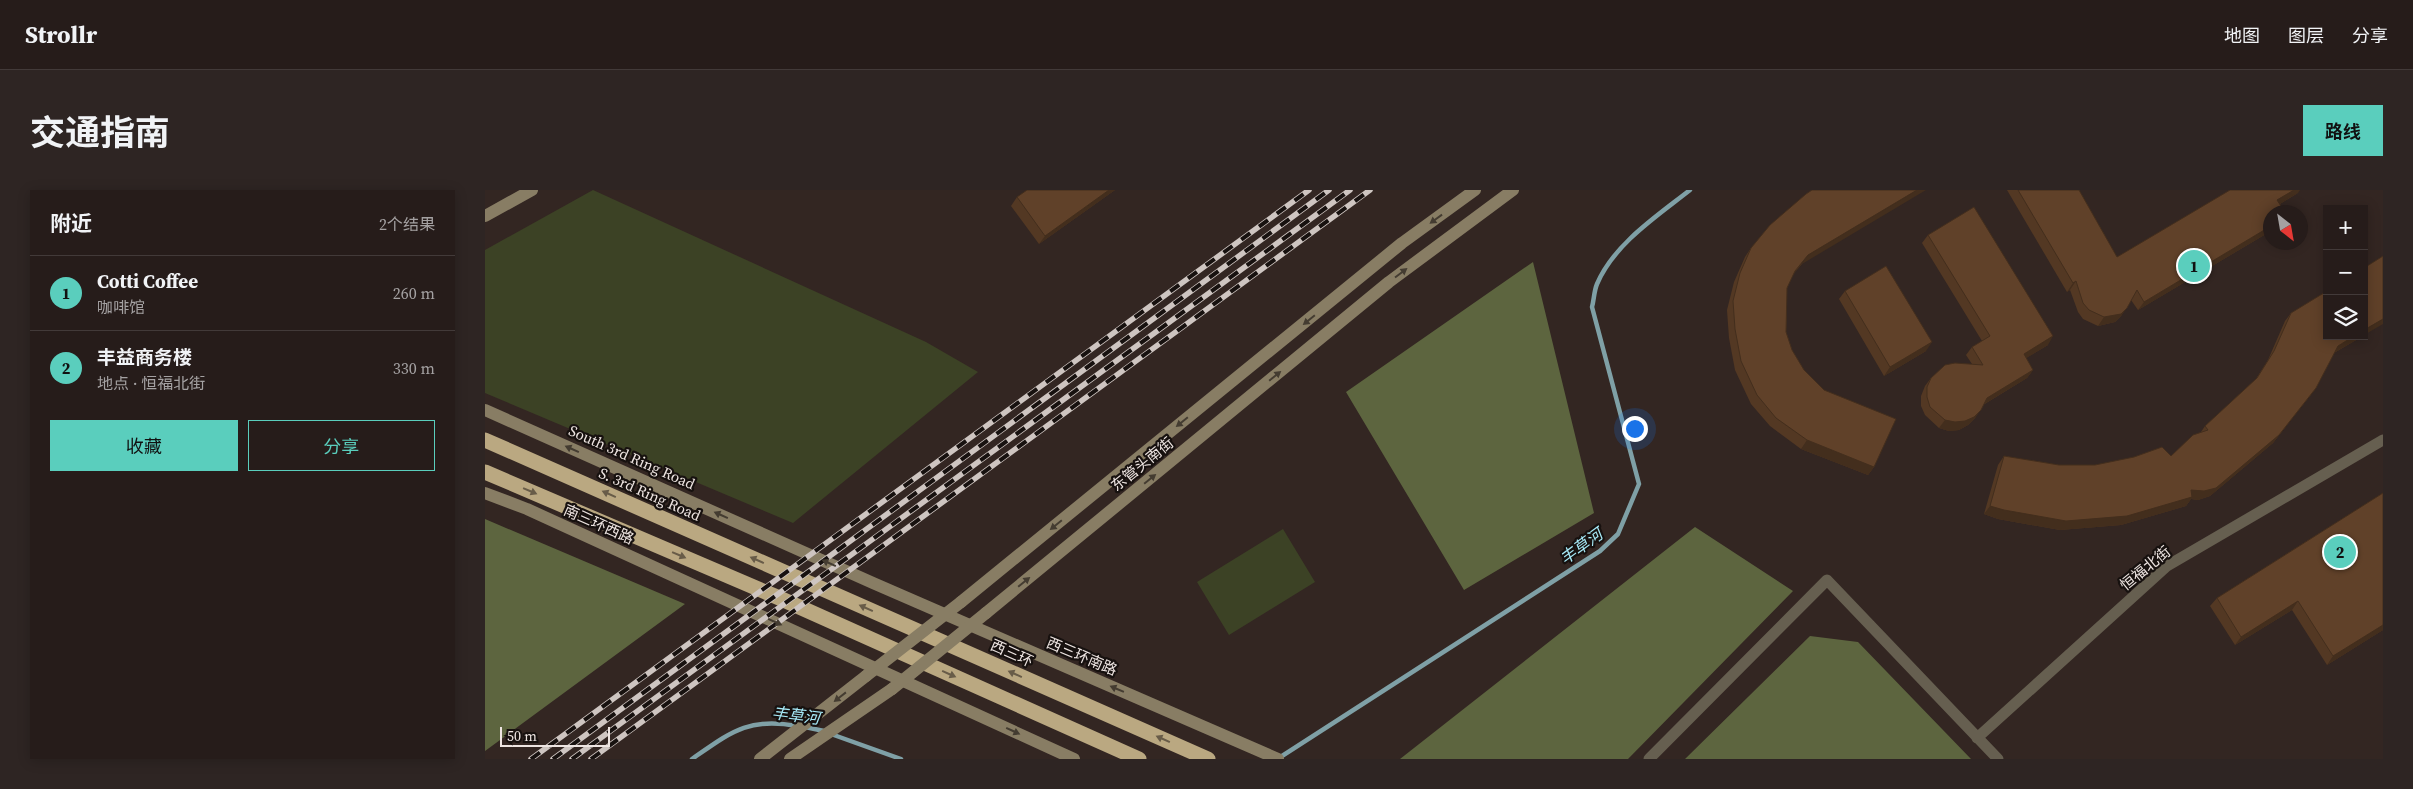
<!DOCTYPE html>
<html lang="zh">
<meta charset="utf-8">
<style>
:root{--surface:#261c1a;--page:#2e2523;--text:#f1f3f6;--muted:#a4a1a2;--line:#423a39;--accent:#5acebd}
body{margin:0;font-family:"Source Serif 4","Noto Sans SC",serif;background:var(--page);color:var(--text)}
.controls{position:absolute;right:15px;top:15px;display:grid;overflow:hidden;border-radius:0px;box-shadow:0 2px 12px #0003}
.controls button{width:45px;height:45px;display:grid;place-items:center;padding:0;border:0;border-bottom:1px solid var(--line);background:var(--surface);color:var(--text);font:25px sans-serif}
.compass{position:absolute;left:1778px;top:15px;width:45px;height:45px;border-radius:50%;background:var(--surface);box-shadow:0 2px 12px #0003;rotate:149deg}
.scale{position:absolute;left:15px;bottom:12px;width:110px;box-sizing:border-box;padding-left:5px;border:2px solid #eee5e2;border-top:0;font-size:14px;line-height:18px;white-space:nowrap;color:#eee5e2;-webkit-text-stroke:4px #17110f;paint-order:stroke}
.you{position:absolute;left:1149px;top:238px;width:18px;height:18px;margin:-12px;border:4px solid #fff;border-radius:50%;background:#1a73e8;box-shadow:0 0 0 8px #1a73e833}
.badge{display:grid;place-items:center;width:32px;height:32px;border-radius:50%;background:var(--accent);color:#111;font-size:16px;font-weight:700}
.pin{position:absolute;translate:-50% -50%;border:2px solid #fff;box-shadow:0 1px 5px #0006}
.list{margin:0;padding:0;list-style:none}
h2{display:flex;justify-content:space-between;align-items:center;height:65px;margin:0;padding:0 20px;font-size:21px}
h2 small{font-size:16px;font-weight:400;color:var(--muted)}
.list li{display:grid;grid-template-columns:32px 1fr auto;gap:15px;align-items:center;box-sizing:border-box;height:75px;padding:0 20px;border-top:1px solid var(--line)}
.list b{display:block;font-size:19px;white-space:nowrap}
.list p{margin:0;font-size:16px;white-space:nowrap;color:var(--muted)}
.list em{font-size:16px;font-style:normal;color:var(--muted)}
.actions{display:flex;gap:10px;padding:15px 20px}
.actions a{flex:1;padding:11px 0;border:1px solid var(--accent);border-radius:0px;text-align:center;font-size:18px;color:var(--accent)}
.actions .main{background:var(--accent);color:#111}
.icon{flex:none;width:28px;height:28px;fill:none;stroke:currentColor;stroke-width:2;stroke-linecap:round;stroke-linejoin:round}
.map{position:relative;flex:none;width:1898px;height:569px;overflow:hidden;border-radius:0px}
header{display:flex;align-items:center;gap:30px;box-sizing:border-box;height:70px;padding:0 25px;background:var(--surface);border-bottom:1px solid var(--line)}
header strong{font-size:24px}
nav{display:flex;gap:28px;margin-inline-start:auto;font-size:18px}
.intro{display:flex;align-items:center;justify-content:space-between;box-sizing:border-box;height:120px;padding:0 30px}
h1{margin:0;font-size:35px}
.button{padding:12px 22px;border-radius:0px;background:var(--accent);color:#111;font-size:18px;font-weight:700}
main{display:flex;gap:30px;padding:0 30px}
aside{flex:1;background:var(--surface);border-radius:0px;box-shadow:0 2px 12px #0003}
.map>svg:first-child{display:block}
</style>
<header>
<strong>Strollr</strong>
<nav><a>地图</a><a>图层</a><a>分享</a></nav>
</header>
<div class="intro"><h1>交通指南</h1><a class="button">路线</a></div>
<main>
<aside>
<h2>附近<small>2个结果</small></h2>
<ul class="list">
<li><span class="badge">1</span><div><b>Cotti Coffee</b><p>咖啡馆</p></div><em>260 m</em></li>
<li><span class="badge">2</span><div><b>丰益商务楼</b><p>地点 · 恒福北街</p></div><em>330 m</em></li>
</ul>
<div class="actions"><a class="main">收藏</a><a>分享</a></div>
</aside>
<div class="map">
<svg width="1898" height="569" viewBox="0 0 1898 569">
<rect width="100%" height="100%" fill="#332622"/>
<!-- green -->
<path fill="#3c4225" d="M108,0l333,152 52,30 -185,151 -308,-130v-143z
M798,339l32,53 -86,53 -32,-53z"/>
<!-- forest -->
<path fill="#5d653f" d="M1048,72l61,251 -130,77 -118,-198z
M0,329l200,85 -200,147z
M1210,337l98,64 -165,168h-228z
M1325,446l48,6 113,117h-286z"/>
<g fill="none" stroke-linecap="round" stroke-linejoin="round">
<!-- stream -->
<path stroke="#7fa0a6" stroke-width="4.5" d="M320,537l19,4
M346,544l70,25
M794,568l321,-207 18,-17 21,-50 -47,-177c2,-7 2,-16 5,-23 17,-40 60,-68 93,-94
M207,569c39,-27 56,-42 105,-33"/>
<!-- street -->
<path stroke="#665f50" stroke-width="11" d="M1492,548l190,-172 216,-126
M1164,569l178,-179 171,179"/>
<!-- secondary -->
<path stroke="#887d64" stroke-width="12" d="M0,26l47,-26
M0,220l388,173 405,176
M0,303l42,16 547,250
M476,412l441,-359 73,-53
M501,423l403,-331 124,-92
M275,569l106,-83
M305,569l102,-70"/>
<!-- highway -->
<path stroke="#baa881" stroke-width="15" d="M0,250l723,319
M0,282l292,125 362,162"/>
<!-- rail casing -->
<g stroke="#cec5c1" stroke-width="5.5">
<path id="rail" d="M46,569l778,-569
M68,569l776,-569
M87,569l778,-569
M106,569l779,-569"/>
</g>
<!-- rail -->
<use href="#rail" stroke="#17110f" stroke-width="4" stroke-dasharray="11" stroke-linecap="butt"/>
<!-- secondary-bridge -->
<path stroke="#887d64" stroke-width="12" d="M381,486l95,-74
M407,499l94,-76"/>
</g>
<!-- wall -->
<path fill="#533823" d="M630,0l-76,54 -28,-38 6,-9z
M1522,0h72l38,67 181,-64 -18,11 -9,8v19l-133,79 -7,-10 -10,16 -6,6 -17,4 -15,-7 -5,-7 -8,-22 -3,2z
M1443,45l120,110 -22,13 7,12 -6,8 -44,27 -8,13 -7,7 -9,5 -10,1 -10,-3 -14,-13 -4,-9v-10l4,-10 6,-8 41,-14 -6,-9 6,-8 10,-6 -60,-98z
M1266,58l51,16 -9,10 -6,14 -1,44 6,18 12,20 70,97 -6,8 -67,-26 -31,-23 -19,-22 -16,-34 -6,-32 -2,-28 7,-28 11,-25z
M1360,101l81,60 -42,25 -45,-77z
M1806,123l36,23h36l-29,17 -18,35 -43,55 -63,53 -12,4 -7,-1 -5,7 -65,19 -61,5 -62,-11 -14,-5 14,-49 6,-9 55,9h36l76,-9 30,-24 4,-6 51,-47 12,-19 17,-39z
M1898,303v137l-56,35 -35,-55 -57,35 -25,-39 7,-8z"/>
<!-- shaded-wall -->
<path fill="#432e1d" d="M624,0h6l-76,54 6,-8z
M1432,0h9l-124,74 -13,16 19,-25z
M1809,0h6l-2,3 -27,16 6,-9z
M1786,36v5l-133,79 6,-8z
M1591,91l-6,9 -3,2 6,-9z
M1642,118l-6,8 -6,6 -17,4 6,-9z
M1898,129v5l-19,11v-5z
M1568,146l-5,9 -30,18 6,-9z
M1869,146h9l-31,18 6,-8z
M1447,152l-6,9 -42,25 6,-9z
M1548,180l-6,8 -46,28 6,-8z
M1831,198l-43,55 -63,53 -12,4 -7,-1 -5,7 -65,19 -61,5 -62,-11 -14,-5 6,-8 201,-16z
M1496,220l-6,8 -7,7 -9,5 -10,1 -10,-3 6,-8z
M1322,250l67,27 -6,8 -67,-26z
M1813,411l-6,9 -57,35 6,-8z
M1898,435v5l-56,35 6,-9z"/>
<!-- building -->
<path fill="#604129" stroke="#432e1d" d="M542,0h82l-64,46 -28,-39z
M1327,0h105l-109,65 -13,16 -8,17 -1,44 6,18 12,20 20,20 72,29 -22,48 -67,-27 -31,-22 -19,-23 -16,-34 -6,-32 -2,-28 7,-28 11,-25 19,-23 36,-31z
M1533,0h61l38,67 113,-67h64l-17,10 8,12h-14v14l-127,76 -7,-12 -10,18 -6,6 -17,3 -15,-7 -6,-7 -7,-22 -3,2z
M1489,17l79,129 -29,18 9,16 -46,28 -6,12 -7,7 -9,4 -10,1 -10,-2 -15,-13 -3,-10v-10l4,-9 14,-13 10,-2 28,2 -11,-18 18,-11 -62,-101z
M1898,66v63l-19,11v-62z
M1401,76l46,76 -42,25 -45,-76z
M1842,101v45h27l-16,10 -22,42 -37,47 -63,53 -12,3 -13,-1 1,7 -65,19 -61,5 -62,-11 -14,-4 14,-50 55,9h36l39,-8 28,-10 9,9 22,-21 15,-5 -3,-4 52,-48 17,-27 17,-38z
M1898,303v132l-50,31 -35,-55 -57,36 -24,-39z"/>
<!-- one-way arrows -->
<defs><path id="oneway-solid" d="M-6-.8H1V-3.2L6.5 0L1 3.2V.8H-6Z" transform="scale(1.25)"/></defs>
<g fill="#443c31">
<use href="#oneway-solid" transform="translate(951 29) rotate(144)"/>
<use href="#oneway-solid" transform="translate(916 83) rotate(-37)"/>
<use href="#oneway-solid" transform="translate(824 130) rotate(141)"/>
<use href="#oneway-solid" transform="translate(790 186) rotate(-39)"/>
<use href="#oneway-solid" transform="translate(697 232) rotate(141)"/>
<use href="#oneway-solid" transform="translate(87 259) rotate(-156)"/>
<use href="#oneway-solid" transform="translate(665 289) rotate(-39)"/>
<use href="#oneway-solid" transform="translate(236 325) rotate(-156)"/>
<use href="#oneway-solid" transform="translate(571 335) rotate(141)"/>
<use href="#oneway-solid" transform="translate(344 373) rotate(-156)"/>
<use href="#oneway-solid" transform="translate(539 392) rotate(-39)"/>
<use href="#oneway-solid" transform="translate(290 432) rotate(24)"/>
<use href="#oneway-solid" transform="translate(632 499) rotate(-157)"/>
<use href="#oneway-solid" transform="translate(355 507) rotate(142)"/>
<use href="#oneway-solid" transform="translate(528 541) rotate(25)"/>
</g>
<g fill="#685c48">
<use href="#oneway-solid" transform="translate(45 301) rotate(23)"/>
<use href="#oneway-solid" transform="translate(124 304) rotate(-156)"/>
<use href="#oneway-solid" transform="translate(194 365) rotate(23)"/>
<use href="#oneway-solid" transform="translate(272 370) rotate(-156)"/>
<use href="#oneway-solid" transform="translate(381 418) rotate(-156)"/>
<use href="#oneway-solid" transform="translate(464 484) rotate(24)"/>
<use href="#oneway-solid" transform="translate(530 484) rotate(-156)"/>
<use href="#oneway-solid" transform="translate(678 549) rotate(-156)"/>
</g>
<g text-anchor="middle" dominant-baseline="central" stroke-width="4.5" stroke-linejoin="round" paint-order="stroke">
<!-- street labels -->
<g font-size="15" fill="#eee5e2" stroke="#17110f">
<text transform="translate(147 267) rotate(24)">South 3rd Ring Road</text>
<text transform="translate(657 274) rotate(-39)">东管头南街</text>
<text transform="translate(165 304) rotate(24)">S. 3rd Ring Road</text>
<text transform="translate(114 334) rotate(24)">南三环西路</text>
<text transform="translate(1660 378) rotate(-39)">恒福北街</text>
<text transform="translate(527 463) rotate(24)">西三环</text>
<text transform="translate(597 466) rotate(23)">西三环南路</text>
</g>
<!-- water labels -->
<g font-size="16" font-style="italic" fill="#a8ebf9" stroke="#17110f">
<text transform="translate(1096 356) rotate(-36)">丰草河</text>
<text transform="translate(311 525) rotate(7)">丰草河</text>
</g>
</g>
</svg>
<div class="controls">
<button>+</button>
<button>−</button>
<button><svg class="icon" aria-label="layers" viewBox="0 0 24 24"><path d="M12 4l9 5-9 5-9-5zM3 14l9 5 9-5"/></svg></button>
</div>
<svg class="compass" viewBox="-18 -18 36 36"><path d="M0-13l5 13h-10z" fill="#e53935"/><path d="M0 13l5-13h-10z" fill="#a4a1a2"/></svg>
<div class="scale">50 m</div>
<div class="you"></div>
<div class="pin badge" style="left:1709px;top:76px">1</div>
<div class="pin badge" style="left:1855px;top:362px">2</div>
</div>
</main>
